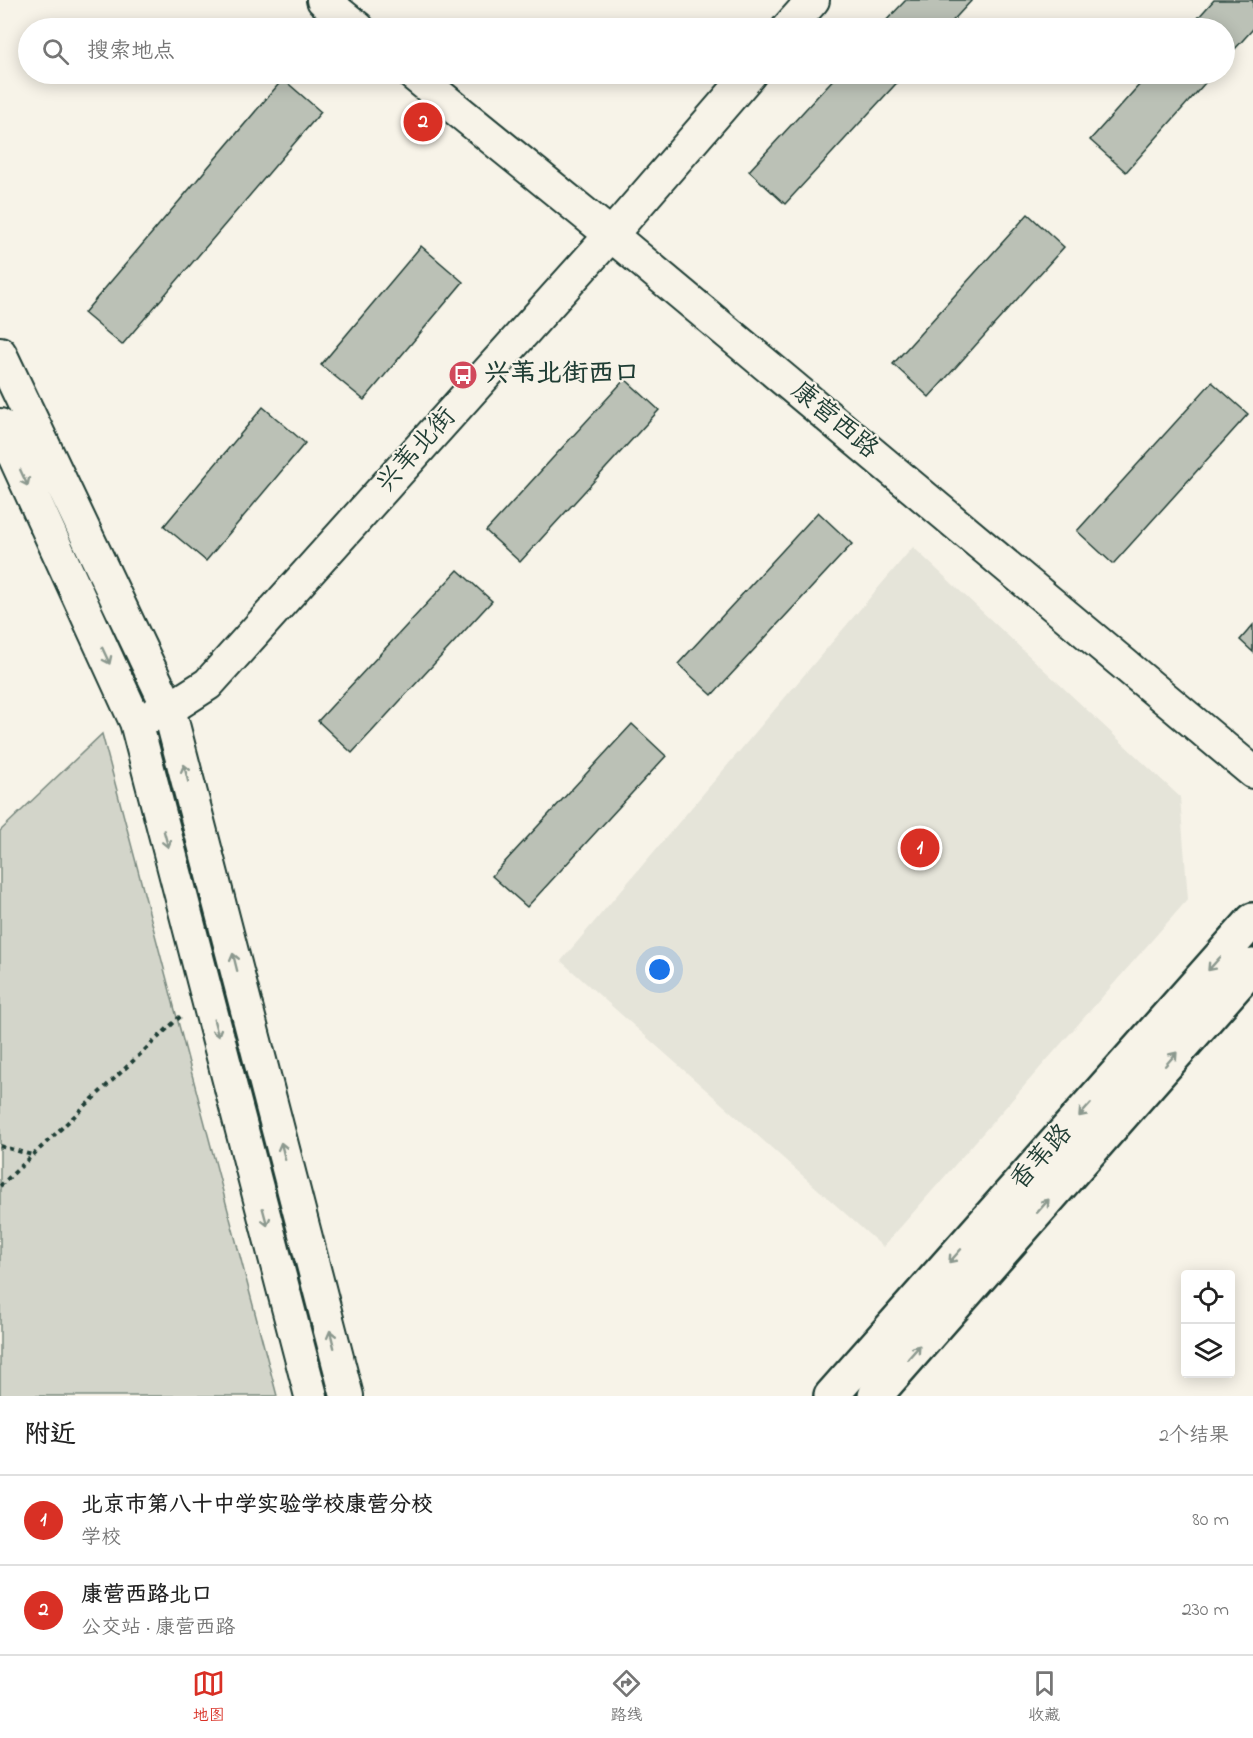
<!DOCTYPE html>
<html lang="zh">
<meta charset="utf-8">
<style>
:root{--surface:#fff;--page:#f6f6f6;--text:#222;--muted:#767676;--line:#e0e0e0;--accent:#d93025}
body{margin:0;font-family:"Indie Flower","LXGW WenKai TC",sans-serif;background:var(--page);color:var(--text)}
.controls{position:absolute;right:18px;bottom:18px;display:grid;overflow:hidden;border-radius:6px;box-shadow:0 3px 15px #0003}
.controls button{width:54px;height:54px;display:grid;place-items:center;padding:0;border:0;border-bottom:2px solid var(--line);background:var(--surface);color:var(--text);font:30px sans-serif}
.you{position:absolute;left:660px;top:970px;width:21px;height:21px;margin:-15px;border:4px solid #fff;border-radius:50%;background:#1a73e8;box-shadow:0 0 0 9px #1a73e833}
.badge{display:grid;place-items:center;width:39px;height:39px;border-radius:50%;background:var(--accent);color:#fff;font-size:20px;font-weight:700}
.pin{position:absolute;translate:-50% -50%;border:3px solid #fff;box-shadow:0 2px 6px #0006}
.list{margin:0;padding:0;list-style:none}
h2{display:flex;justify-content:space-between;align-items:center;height:78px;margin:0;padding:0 24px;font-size:26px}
h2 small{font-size:20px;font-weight:400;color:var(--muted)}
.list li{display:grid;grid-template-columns:39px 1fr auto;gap:18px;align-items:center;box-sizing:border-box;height:90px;padding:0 24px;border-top:2px solid var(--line)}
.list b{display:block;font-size:22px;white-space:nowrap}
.list p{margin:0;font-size:20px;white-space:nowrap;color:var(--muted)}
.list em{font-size:20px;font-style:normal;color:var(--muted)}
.icon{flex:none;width:33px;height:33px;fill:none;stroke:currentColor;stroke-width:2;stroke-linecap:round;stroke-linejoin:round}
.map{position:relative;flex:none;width:1253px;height:1396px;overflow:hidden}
.search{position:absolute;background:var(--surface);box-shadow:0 3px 15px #0003;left:18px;right:18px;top:18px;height:66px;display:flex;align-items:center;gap:15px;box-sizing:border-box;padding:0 21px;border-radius:33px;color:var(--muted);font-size:22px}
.sheet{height:258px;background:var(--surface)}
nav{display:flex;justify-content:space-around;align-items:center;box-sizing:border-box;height:84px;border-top:2px solid var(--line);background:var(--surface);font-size:16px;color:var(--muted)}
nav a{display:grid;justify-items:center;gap:3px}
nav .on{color:var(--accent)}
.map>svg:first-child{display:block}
</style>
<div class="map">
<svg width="1253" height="1396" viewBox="0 0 1253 1396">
<rect width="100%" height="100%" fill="#f7f3e8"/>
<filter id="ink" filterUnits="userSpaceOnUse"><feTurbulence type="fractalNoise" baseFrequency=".0167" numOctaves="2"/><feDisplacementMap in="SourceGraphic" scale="12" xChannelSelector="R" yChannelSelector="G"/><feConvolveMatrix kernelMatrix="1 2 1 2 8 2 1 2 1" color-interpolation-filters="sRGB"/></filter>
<g filter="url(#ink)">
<!-- built -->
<path fill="#e5e4d9" d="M913,547l267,250 8,102 -305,348 -322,-286z"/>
<!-- green -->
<path fill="#d3d5ca" stroke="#79897f" stroke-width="1.5" d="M102,734l175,662h-277v-565z"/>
<!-- building -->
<path fill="#bbc1b6" stroke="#1f3d34" stroke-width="1.5" d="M906,0h66l-26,28h-67z
M1214,0h39v29l-29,32v-33h-35z
M838,74h67l-120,130 -36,-33z
M1149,74h64l-87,98 -36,-32z
M283,79l38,33 -199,233 -38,-32z
M1028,214l36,33 -135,150 -36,-33z
M421,246l42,36 -99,118 -43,-35z
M625,379l34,31 -139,152 -34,-31z
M1212,382l36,32 -135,150 -36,-33z
M263,407l42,36 -99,118 -42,-35z
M818,512l34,32 -140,151 -34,-31z
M458,570l34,31 -140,152 -34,-32z
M1253,625v27l-13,-12z
M632,724l34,32 -139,151 -35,-31z"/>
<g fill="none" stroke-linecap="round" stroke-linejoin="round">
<!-- tertiary casing -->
<g stroke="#1f3d34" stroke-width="36">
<path id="tertiary" d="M323,0l35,28
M788,28l25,-28
M413,74l198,161 642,537
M0,353l169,356 178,687
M0,425l136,297 175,674
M151,716l18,-7 39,-25 403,-449 139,-161"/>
</g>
<!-- secondary casing -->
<g stroke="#1f3d34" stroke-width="38">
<path id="secondary" d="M831,1396l422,-476
M875,1396l378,-430"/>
</g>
<!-- path -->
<path stroke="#1f3d34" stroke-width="4" stroke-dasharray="4.5 4.5" stroke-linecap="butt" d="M0,1146l32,9
M0,1186l183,-172"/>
<!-- tertiary -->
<use href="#tertiary" stroke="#f7f3e8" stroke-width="32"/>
<!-- secondary -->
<use href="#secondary" stroke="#f7f3e8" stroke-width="33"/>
</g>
<!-- one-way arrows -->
<defs><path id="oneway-shaft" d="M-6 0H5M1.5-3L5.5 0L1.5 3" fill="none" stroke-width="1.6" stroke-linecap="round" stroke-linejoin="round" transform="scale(1.5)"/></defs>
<g stroke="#8b988e">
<use href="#oneway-shaft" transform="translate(24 478) rotate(65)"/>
<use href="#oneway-shaft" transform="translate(106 656) rotate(65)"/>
<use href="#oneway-shaft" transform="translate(186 773) rotate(-104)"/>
<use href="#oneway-shaft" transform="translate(166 839) rotate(75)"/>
<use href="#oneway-shaft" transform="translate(235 962) rotate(-104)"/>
<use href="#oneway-shaft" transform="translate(1214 964) rotate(132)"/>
<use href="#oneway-shaft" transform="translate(216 1028) rotate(75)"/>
<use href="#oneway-shaft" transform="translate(1171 1059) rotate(-49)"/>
<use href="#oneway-shaft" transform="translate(1085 1110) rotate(132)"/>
<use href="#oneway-shaft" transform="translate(283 1151) rotate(-104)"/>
<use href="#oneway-shaft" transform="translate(1043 1206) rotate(-49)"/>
<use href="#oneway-shaft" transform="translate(265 1217) rotate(75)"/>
<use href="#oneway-shaft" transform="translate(955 1256) rotate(132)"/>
<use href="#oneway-shaft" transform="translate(332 1339) rotate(-104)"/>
<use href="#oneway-shaft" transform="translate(914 1352) rotate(-49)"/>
</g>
</g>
<!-- icons -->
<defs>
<g id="bus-disc" transform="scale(1.5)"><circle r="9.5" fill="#d1495b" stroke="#f7f3e8"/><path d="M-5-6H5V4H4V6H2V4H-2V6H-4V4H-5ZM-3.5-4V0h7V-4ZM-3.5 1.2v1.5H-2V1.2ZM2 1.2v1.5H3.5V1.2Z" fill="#fff"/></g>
</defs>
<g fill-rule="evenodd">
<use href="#bus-disc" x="463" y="375"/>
</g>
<g text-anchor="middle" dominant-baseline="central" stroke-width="4.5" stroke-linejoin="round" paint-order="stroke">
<!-- poi labels -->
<g font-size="26" font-weight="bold" fill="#1f3d34" stroke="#f7f3e8" text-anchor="start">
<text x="484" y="375">兴苇北街西口</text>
</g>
<!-- street labels -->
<g font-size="26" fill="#1f3d34" stroke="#f7f3e8">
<text transform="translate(834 421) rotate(40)">康营西路</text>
<text transform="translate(417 451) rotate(-48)">兴苇北街</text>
<text transform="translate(1042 1158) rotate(-48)">香苇路</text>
</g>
</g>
</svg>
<div class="controls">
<button><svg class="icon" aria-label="locate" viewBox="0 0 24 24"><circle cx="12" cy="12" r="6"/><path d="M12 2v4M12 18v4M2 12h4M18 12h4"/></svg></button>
<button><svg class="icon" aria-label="layers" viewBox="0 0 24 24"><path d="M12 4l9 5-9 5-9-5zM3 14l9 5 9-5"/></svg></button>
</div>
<div class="you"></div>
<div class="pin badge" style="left:920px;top:848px">1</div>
<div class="pin badge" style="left:423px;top:122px">2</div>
<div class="search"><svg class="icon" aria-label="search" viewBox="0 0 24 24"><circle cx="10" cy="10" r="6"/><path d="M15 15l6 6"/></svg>搜索地点</div>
</div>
<section class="sheet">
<h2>附近<small>2个结果</small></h2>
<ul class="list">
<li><span class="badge">1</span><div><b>北京市第八十中学实验学校康营分校</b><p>学校</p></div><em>80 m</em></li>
<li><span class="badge">2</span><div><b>康营西路北口</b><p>公交站 · 康营西路</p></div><em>230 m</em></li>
</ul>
</section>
<nav>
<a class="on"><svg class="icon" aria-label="map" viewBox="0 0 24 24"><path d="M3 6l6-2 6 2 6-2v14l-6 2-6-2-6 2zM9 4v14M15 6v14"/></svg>地图</a>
<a><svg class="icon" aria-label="directions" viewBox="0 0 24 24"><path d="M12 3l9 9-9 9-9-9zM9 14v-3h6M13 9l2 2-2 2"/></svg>路线</a>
<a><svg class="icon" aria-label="saved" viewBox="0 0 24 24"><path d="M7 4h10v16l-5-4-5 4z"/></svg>收藏</a>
</nav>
